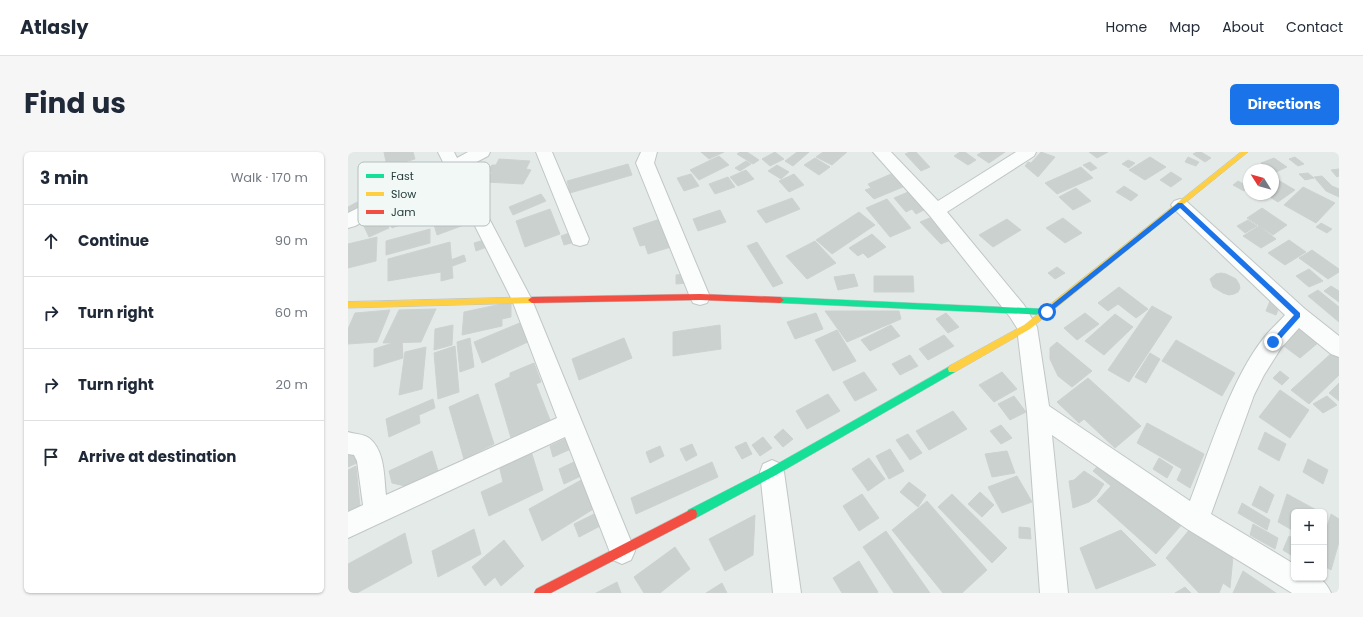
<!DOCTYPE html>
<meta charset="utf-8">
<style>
:root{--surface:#fff;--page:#f6f6f7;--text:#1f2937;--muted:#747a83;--line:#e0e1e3;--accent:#1a73e8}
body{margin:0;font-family:Poppins,sans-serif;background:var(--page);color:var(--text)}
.controls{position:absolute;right:12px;bottom:12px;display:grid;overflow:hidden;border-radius:6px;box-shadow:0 1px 3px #0004}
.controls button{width:36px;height:36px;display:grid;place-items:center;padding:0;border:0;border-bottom:1px solid var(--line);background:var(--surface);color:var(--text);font:20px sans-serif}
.compass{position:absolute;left:895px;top:12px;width:36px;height:36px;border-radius:50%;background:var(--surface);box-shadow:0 1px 3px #0004;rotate:307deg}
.stop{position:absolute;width:12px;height:12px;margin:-9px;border:3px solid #1a73e8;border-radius:50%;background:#fff}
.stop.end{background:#1a73e8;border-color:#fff;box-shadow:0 1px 4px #0008}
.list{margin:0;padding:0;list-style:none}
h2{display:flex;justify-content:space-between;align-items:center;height:52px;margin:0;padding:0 16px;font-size:17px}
h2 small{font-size:13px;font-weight:400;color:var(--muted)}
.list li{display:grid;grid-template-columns:26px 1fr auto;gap:12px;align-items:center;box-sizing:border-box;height:72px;padding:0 16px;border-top:1px solid var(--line)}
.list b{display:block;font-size:15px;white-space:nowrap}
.list em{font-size:13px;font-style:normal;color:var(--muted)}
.icon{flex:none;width:22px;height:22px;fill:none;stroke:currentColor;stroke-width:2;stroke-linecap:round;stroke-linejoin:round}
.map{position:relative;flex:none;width:991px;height:441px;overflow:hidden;border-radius:6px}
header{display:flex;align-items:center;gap:24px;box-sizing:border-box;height:56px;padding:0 20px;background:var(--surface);border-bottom:1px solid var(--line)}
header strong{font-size:19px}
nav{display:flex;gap:22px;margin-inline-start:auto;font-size:14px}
.intro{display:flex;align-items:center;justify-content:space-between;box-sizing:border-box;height:96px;padding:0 24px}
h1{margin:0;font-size:28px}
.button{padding:10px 18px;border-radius:6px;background:var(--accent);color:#fff;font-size:14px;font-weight:700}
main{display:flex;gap:24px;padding:0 24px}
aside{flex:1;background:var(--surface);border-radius:6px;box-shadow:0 1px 3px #0004}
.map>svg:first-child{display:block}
</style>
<header>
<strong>Atlasly</strong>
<nav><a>Home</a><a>Map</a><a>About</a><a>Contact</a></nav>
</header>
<div class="intro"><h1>Find us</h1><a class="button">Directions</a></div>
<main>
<aside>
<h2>3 min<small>Walk · 170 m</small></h2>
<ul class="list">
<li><svg class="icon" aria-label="ahead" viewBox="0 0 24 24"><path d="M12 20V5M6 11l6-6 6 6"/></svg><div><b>Continue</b></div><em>90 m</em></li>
<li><svg class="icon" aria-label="right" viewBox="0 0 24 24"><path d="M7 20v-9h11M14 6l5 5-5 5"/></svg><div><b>Turn right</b></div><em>60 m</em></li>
<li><svg class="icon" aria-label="right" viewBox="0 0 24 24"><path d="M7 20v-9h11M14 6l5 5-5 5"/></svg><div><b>Turn right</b></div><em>20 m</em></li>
<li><svg class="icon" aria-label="arrive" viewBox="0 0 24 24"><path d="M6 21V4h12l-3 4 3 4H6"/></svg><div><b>Arrive at destination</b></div></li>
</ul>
</aside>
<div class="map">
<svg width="991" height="441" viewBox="0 0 991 441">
<rect width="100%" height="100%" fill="#e4eae8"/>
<!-- building -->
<path fill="#cbd1cf" stroke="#cdd2d1" d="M36,0h29l2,7 -28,8z
M353,0h23l-15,7z
M392,0h7l12,8 -6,4 -16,-10z
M427,0l9,7 -14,7 -8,-7z
M449,0h12l-16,14 -8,-5z
M475,0h24l-15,13 -16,-8z
M562,0h6l14,15 -9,4 -16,-17z
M612,0h5l11,8 -8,5 -14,-9z
M634,0h23l-16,11 -12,-8z
M693,0l14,5 -17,20 -13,-11 3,-4 3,1z
M741,0h19l-11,6z
M849,0h4l10,6 -6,4 -12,-8z
M371,4l10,9 -30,15 -9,-10z
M802,5l16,10 -21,13 -16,-10z
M840,5l11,5 -3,4 -11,-4z
M947,5l9,7 -6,2 -9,-7z
M467,6l15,9 -11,8 -15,-10z
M926,6l13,9 -13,6 -1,-3h-3l-9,-7z
M151,7l31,2 -4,8 5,1 -8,14 -37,-2 6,-10 -5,-1 5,-6h4z
M780,8l7,3 -6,5 -7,-4z
M398,9l5,3 -11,7 -5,-3z
M742,10l7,6 -6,3 -8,-6z
M280,12l4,11 -62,18 -3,-12z
M429,13l12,7 -8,7 -13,-8z
M733,15l12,11 -36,16 -12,-11z
M991,17v7l-2,1 -6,-7z
M398,18l8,9 -16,7 -8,-9z
M823,20l11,7 -11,8 -11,-7z
M960,21l6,5 -9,2 -6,-6z
M343,22l8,12 -15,5 -7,-13z
M446,22l10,11 -15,7 -10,-11z
M543,22l12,13 -29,12 -9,-9 6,-2 -3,-4z
M974,24l10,10 7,3v8l-13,-6 -12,-14z
M380,25l7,10 -20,7 -6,-10z
M925,25l22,13 -17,12 -13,-8h8z
M890,29l11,6 -5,4 -11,-6z
M776,34l14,9 -7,6 -15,-9z
M955,35l32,16 -19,20 -32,-18z
M728,36l15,13 -18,9 -14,-13z
M560,40l16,18 -8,4 -4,-5 -6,3 -12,-14z
M193,42l5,7 -33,14 -4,-8z
M444,46l8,11 -34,14 -9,-12z
M539,47l24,29 -21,9 -24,-29z
M64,49l5,17 -25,10 -5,-18z
M9,50l4,5 -13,7v-7z
M914,56l25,17 -14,10 -26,-17z
M118,57l6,13 -35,13 -4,-14z
M202,57l10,25 -35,13 -9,-26z
M372,58l6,12 -28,9 -5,-12z
M511,60l16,13 -43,29 -16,-14z
M33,61l8,15 -20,9 -7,-15z
M584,65l21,22 -12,5 -21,-22z
M715,66l19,15 -17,10 -19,-15z
M312,67l11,28 -23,7 -3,-9 -5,1 -7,-18z
M659,67l14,11 -28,17 -14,-12z
M900,68l9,6 -12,7 -8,-7z
M973,71l11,6 -5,4 -11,-6z
M911,74l17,13 -15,9 -18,-12z
M82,77v14l-44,12v-14z
M224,80l3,10 -11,3 -3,-9z
M524,82l14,13 -18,11 -5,-5 -5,3 -9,-8z
M29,85l-1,24 -28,7v-24z
M136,88l3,7 -11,4 -2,-8z
M941,88l17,12 -21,13 -17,-12z
M467,89l21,22 -29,16 -21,-23z
M102,90l3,36 -12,3v-9l-53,9v-22z
M409,90l26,41 -10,4 -26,-41z
M964,98l27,19v3l-11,7 -29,-21z
M116,103l2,6 -16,6 -2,-6z
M709,115l8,6 -10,6 -7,-6z
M961,117l14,12 -14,6 -13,-11z
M873,121l5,1 10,5 3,5 1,4 -2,4 -4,2 -5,1 -6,-2 -10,-6 -3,-8 6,-5z
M339,122v9l-11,1v-9z
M506,122l4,12 -20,4 -4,-13z
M526,124h39l1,16h-40z
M983,134l8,5v11l-15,-11z
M771,135l29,22 -12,9 -18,-14 -10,7 -10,-8z
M970,138l21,17v15l-31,-26z
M922,149l10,4 -4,10 -10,-4z
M163,150v15l-9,2v7l-40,9 2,-23z
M804,154l20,11 -43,65 -21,-12z
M88,157l-15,33 -38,1 16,-33z
M42,158l-13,32 -29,2v-15l7,-16z
M477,159h74l2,8 -54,23z
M468,161l7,16 -28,10 -8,-17z
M598,161l13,14 -11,6 -12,-14z
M737,161l14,11 -22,16 -13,-12z
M767,162l18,13 -29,28 -19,-14z
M174,170l8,19 -48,22 -8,-21z
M105,173l-1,20 -18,5 1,-21z
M372,173l1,24 -48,7v-24z
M543,173l9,11 -30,15 -9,-11z
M953,176l18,14 -19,16 -19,-14z
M489,178l19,31 -23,10 -18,-31z
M596,183l10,11 -26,14 -9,-11z
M122,186l4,29 -14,5 -3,-30z
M276,186l8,20 -53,22 -7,-21z
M54,188l1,18 -29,9v-18z
M828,188l59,33 -13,23 -60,-35z
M709,190l35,29 -20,16 -14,-11 -8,-17v-11z
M107,194l4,46 -21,7 -4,-46z
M78,195l-4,42 -23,6 6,-43z
M987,198l4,3v22l-30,29 -18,-14z
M802,201l10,6 -14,24 -11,-6z
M562,203l8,11 -18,9 -8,-11z
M186,211l7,19 -5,2 14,36 -39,18 -16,-54 15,-7v-4z
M932,219l9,7 -7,7 -9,-7z
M516,220l13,18 -22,11 -12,-19z
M654,220l15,17 -23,13 -15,-17z
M740,226l53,48 -26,22 -31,-29 -5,4 -22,-21z
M991,231v18l-10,-8z
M932,238l29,20 -19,28 -31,-21z
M130,242l16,50 -30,15 -15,-52z
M480,242l12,17 -33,18 -11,-18z
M666,244l12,16 -16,8 -12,-16z
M979,244l10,9 -14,8 -10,-9z
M85,247l2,9 -16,7 1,8 -31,14 -3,-18z
M605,259l14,18 -38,21 -13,-19z
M799,271l57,31 -14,34 -13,-8 5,-11 -45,-26z
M653,273l11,13 -11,6 -11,-13z
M435,277l10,10 -10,8 -9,-10z
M917,280l21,12 -7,17 -21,-12z
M560,282l14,19 -12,7 -14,-20z
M221,285l4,11 -20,9 -3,-11z
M415,285l9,11 -12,8 -8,-11z
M398,290l6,12 -10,5 -7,-12z
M344,292l5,11 -11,6 -6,-12z
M312,294l4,10 -14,7 -4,-11z
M542,297l14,22 -15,8 -13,-23z
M0,298h4l5,13 -9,4z
M84,299l6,20 -33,15 -13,-3 -3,-12z
M183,299l12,39 -54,26 -8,-24 22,-10 -4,-17z
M659,299l8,22 -23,4 -7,-23z
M759,304l77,66 -28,32 -59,-53 14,-15 -18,-15z
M521,306l16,21 -17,12 -16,-22z
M811,306l14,9 -6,11 -14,-9z
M960,307l20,11 -5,14 -20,-12z
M228,309l5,15 -17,8 -5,-15z
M364,310l6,15 -82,37 -5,-16z
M8,314l4,41 -12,6v-43z
M736,319l20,13 -7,11 -8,7 -16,6 -4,-27 5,-1z
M669,324l15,26 -30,11 -14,-26z
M235,327l12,29 -53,33 -13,-32z
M561,330l17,13 -8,12 -18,-15z
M912,334l14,9 -7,18 -15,-8z
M632,340l14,13 -12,12 -14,-13z
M514,342l17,24 -20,13 -16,-25z
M604,342l55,54 -15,15 -54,-56z
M939,342l33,18h-26v19l-16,-9z
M579,349l60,69 -25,23h-19l-51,-63z
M894,351l28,17 -3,10 -29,-17z
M250,360l4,13 -23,12 -5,-13z
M983,362l8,5v23l-8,28 -7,-4v-30z
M407,363l-2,40 -28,16 -16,-32z
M905,372l25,14 -3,11 -25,-14z
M671,375l11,1 1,11 -12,-1z
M126,377l7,25 -43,23 -6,-26z
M842,377l43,27 -3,32 -7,-5 -4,10h-20l-33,-35z
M773,378l35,35 -60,24 -16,-41z
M538,379l44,62h-36l-31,-46z
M57,381l7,30 -55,30h-9v-29z
M941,384l5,3v18l-11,-7z
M156,388l20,26 -23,20 -6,-9 -10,9 -13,-19z
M327,395l15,22 -30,24h-16l-10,-16z
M511,409l19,31 -1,1h-35l-9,-15z
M895,419l33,22h-43z
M269,430l4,11h-25z
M374,431l5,10h-21z
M837,435l6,6h-16z"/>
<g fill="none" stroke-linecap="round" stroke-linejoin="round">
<!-- street casing -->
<g stroke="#c1c7c5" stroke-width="2">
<path id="street" d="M90,0h16l3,6 11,-6h22l-2,4 -25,13 69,131 103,251 -4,9 -9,4 -9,-4 -48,-123 -217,101v-26l15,-7 -6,-44 -3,-6 -6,-1v-22c6,2 16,2 21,6 16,12 15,39 17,57l171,-77 -45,-118 -62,-124 -95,50 -7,2v-15l96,-49z
M188,0h16l37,87 -2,5 -7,2 -7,-2 -2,-5z
M293,0h16l-3,11 56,134 -3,6 -7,2 -7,-2 -3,-6 -54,-134z
M525,0h18l47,49 78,-49h20l-2,4 -87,56 77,93 13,22 12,79 141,95c20,-52 41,-123 76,-166 6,-7 13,-13 19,-20l-111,-106 -3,-4 3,-4 6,-2 6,2 119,108 34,27v21l-8,-3 -32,-26 -18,20 -17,27 -10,20 -43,119 83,50v14c19,0 28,-5 37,15h-39l-105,-64 -135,-94 16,158h-28l-13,-181 -10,-84 -7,-11 -80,-101z
M424,308l9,4 3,8 17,121h-28l-13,-121 3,-8z"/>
</g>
<!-- fast casing -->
<g stroke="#bfc7c5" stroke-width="1">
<path id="fast" d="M432,145l267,12 4,3 -4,3 -267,-12 -4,-3z
M604,213l3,1 1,3 -1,3 -179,103 -80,43 -4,1 -4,-1 -1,-4 1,-4 80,-41z"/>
</g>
<!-- slow casing -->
<g stroke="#bfc7c5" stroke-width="1">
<path id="slow" d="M893,0h7l-218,177 -75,43h-6l-1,-3 1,-3 75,-41z
M184,145l4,3 -4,3 -184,5v-6z"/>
</g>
<!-- jam casing -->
<g stroke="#bfc7c5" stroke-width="1">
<path id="jam" d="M352,142l80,3 4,3 -4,3 -80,-3 -168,3 -4,-3 4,-3z
M344,357l4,1 1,4 -1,4 -145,75h-17l2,-4z"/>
</g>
<!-- street -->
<use href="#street" fill="#fbfcfc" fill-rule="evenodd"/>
<!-- fast -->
<use href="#fast" fill="#16e098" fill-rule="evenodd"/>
<!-- slow -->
<use href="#slow" fill="#ffcf43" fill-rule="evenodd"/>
<!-- jam -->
<use href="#jam" fill="#f24e42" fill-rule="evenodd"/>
</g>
<!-- route -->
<path fill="#1a73e8" d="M830,51h4l118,110v4l-24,27h-5v-3l23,-26 -114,-107 -131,105h-4v-3z"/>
<!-- legend -->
<rect x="10" y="10" width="132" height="64" rx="6" fill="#f2f8f6" stroke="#b4c0be" stroke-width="1"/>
<rect x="18" y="22" width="18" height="4" fill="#16e098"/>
<rect x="18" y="40" width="18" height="4" fill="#ffcf43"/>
<rect x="18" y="58" width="18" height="4" fill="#f24e42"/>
<g font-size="11" fill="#223d3a">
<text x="43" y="28">Fast</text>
<text x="43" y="46">Slow</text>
<text x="43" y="64">Jam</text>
</g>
</svg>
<div class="controls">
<button>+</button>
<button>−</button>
</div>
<svg class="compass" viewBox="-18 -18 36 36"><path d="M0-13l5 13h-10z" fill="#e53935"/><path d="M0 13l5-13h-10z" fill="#747a83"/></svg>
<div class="stop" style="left:699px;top:160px"></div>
<div class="stop end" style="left:925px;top:190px"></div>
</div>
</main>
